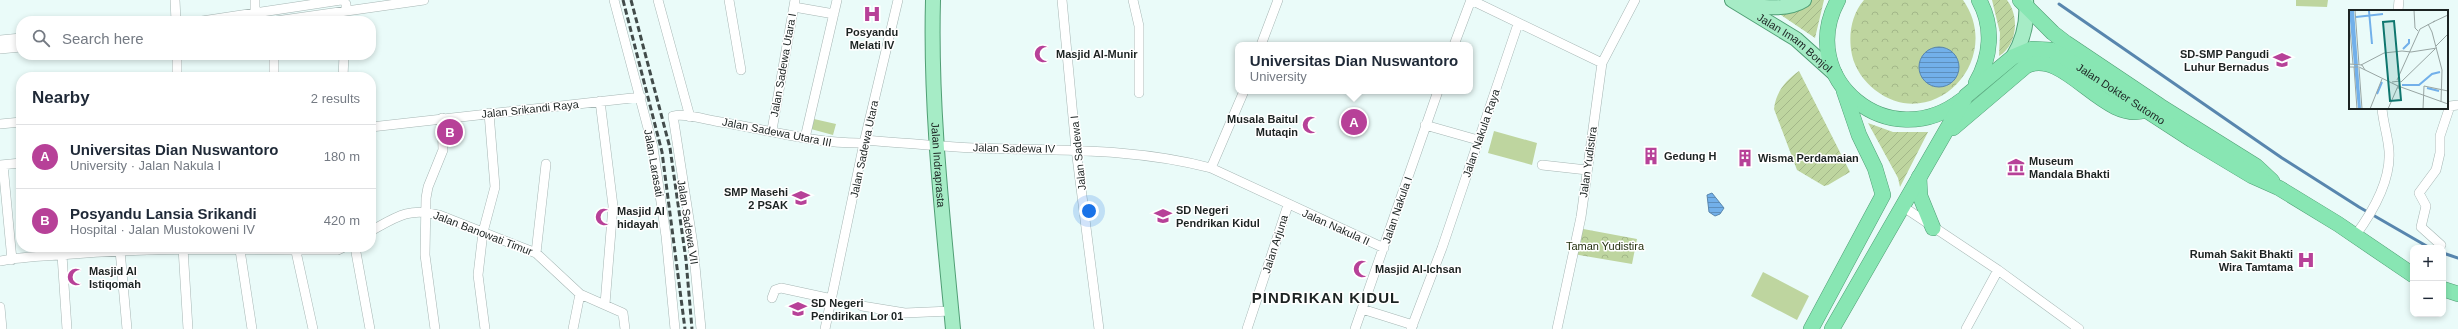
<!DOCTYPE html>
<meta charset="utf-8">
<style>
:root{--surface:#fff;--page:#f2f2f3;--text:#1f2937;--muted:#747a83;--line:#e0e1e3;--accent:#b74198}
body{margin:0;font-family:Helvetica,sans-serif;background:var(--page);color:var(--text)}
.controls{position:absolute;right:12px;bottom:12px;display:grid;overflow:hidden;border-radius:8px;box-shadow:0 2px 6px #0003}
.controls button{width:36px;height:36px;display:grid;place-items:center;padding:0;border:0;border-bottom:1px solid var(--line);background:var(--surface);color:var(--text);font:20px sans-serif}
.you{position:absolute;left:1089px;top:211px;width:14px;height:14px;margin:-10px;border:3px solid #fff;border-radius:50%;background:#1a73e8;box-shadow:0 0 0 6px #1a73e833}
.badge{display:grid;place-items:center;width:26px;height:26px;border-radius:50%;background:var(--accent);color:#fff;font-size:13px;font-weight:700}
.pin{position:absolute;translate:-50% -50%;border:2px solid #fff;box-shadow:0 1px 4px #0006}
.popup{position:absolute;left:1235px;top:42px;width:238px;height:52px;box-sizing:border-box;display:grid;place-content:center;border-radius:8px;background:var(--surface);filter:drop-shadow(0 1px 3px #0005);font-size:13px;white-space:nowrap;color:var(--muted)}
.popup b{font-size:15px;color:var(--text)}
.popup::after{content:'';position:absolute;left:50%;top:100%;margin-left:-8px;border:8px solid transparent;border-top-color:var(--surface)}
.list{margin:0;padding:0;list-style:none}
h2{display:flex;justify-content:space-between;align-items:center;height:52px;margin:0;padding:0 16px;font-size:17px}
h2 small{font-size:13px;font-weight:400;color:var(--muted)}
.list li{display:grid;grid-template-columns:26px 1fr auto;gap:12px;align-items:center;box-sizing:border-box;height:64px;padding:0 16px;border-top:1px solid var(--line)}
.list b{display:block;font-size:15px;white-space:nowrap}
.list p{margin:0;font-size:13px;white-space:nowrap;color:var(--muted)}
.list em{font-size:13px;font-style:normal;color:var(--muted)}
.icon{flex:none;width:22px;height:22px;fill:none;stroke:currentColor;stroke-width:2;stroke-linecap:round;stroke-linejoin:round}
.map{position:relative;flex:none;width:2458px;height:329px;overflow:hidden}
.search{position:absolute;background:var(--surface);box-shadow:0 2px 6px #0003;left:16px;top:16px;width:360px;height:44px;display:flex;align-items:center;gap:10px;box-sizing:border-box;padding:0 14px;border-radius:16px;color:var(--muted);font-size:15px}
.panel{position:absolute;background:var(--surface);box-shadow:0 2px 6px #0003;left:16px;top:72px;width:360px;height:180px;border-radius:16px}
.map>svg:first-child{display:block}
</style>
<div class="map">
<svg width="2458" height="329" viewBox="0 0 2458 329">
<defs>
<pattern id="park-crowns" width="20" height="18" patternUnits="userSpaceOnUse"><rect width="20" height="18" fill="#bed59f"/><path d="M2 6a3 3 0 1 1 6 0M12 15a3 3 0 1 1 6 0" fill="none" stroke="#a3b789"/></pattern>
<pattern id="garden-furrows" width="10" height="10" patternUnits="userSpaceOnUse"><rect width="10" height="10" fill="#bed59f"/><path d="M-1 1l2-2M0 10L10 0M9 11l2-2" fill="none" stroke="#a3b789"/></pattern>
<pattern id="water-rules" width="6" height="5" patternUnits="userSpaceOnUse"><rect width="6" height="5" fill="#72b0ea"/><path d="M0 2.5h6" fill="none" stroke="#5d8fbd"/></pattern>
</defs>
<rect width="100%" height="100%" fill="#eafbf9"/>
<!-- park -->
<path fill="url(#park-crowns)" d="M1864,0h99c42,60 -30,135 -88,90 -11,-9 -20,-21 -23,-35 -4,-19 -1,-40 12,-55z
M1578,228l59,11 -5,25 -59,-10z"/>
<!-- garden -->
<path fill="url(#garden-furrows)" d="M1812,0h12l-9,38 -37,-25z
M1992,0h15c13,17 10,45 -8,56l1,-23z
M1799,71l51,101 -22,13 -4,1 -27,-16 -23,-61c2,-17 11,-28 25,-38z
M1868,123l25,9h35l-28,55 -2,-9z"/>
<!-- pitch -->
<path fill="#bed59f" d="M2296,0h32l-1,7 -31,-1z
M814,119l22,5 -3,11 -22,-6z
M1494,131l43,12 -5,22 -44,-12z
M1763,272l46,24 -12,24 -46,-24z"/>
<!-- water -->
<path fill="url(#water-rules)" stroke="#5886ae" d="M1919 67a20 20 0 1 1 40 0a20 20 0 1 1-40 0Z
M1712,193l12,15 -4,6 -5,2 -6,-4 -2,-17z"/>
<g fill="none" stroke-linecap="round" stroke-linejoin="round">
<!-- stream -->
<path stroke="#5886ae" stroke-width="3" d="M2059,4l223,154 77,49 71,41
M2443,253l15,5"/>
<!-- minor casing -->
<g stroke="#a6b6b4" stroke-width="10">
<path id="minor" d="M175,0l1,21
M255,0v21
M614,0l39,147 13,89 9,93
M658,0l32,117
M729,0l12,70
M1062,0l14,149 23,180
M1133,0l6,26v67
M794,7l40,7
M2398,11l1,-11
M202,21l139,-21
M276,21l148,-21
M346,21v-17
M0,40l21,-2
M1261,45l17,-45
M1454,45l17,-45 131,63
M0,49l21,-2
M177,55v22
M274,55v22
M343,77l1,-22
M1244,91l-33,77 173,80
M600,101l13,105 -8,98
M0,124l21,-2
M1425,125l53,15
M371,127l270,-30
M772,130l23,-130
M805,138l32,-138
M865,140c36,3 73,6 109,8 80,3 159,-1 237,20
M0,165l21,-2
M3,165l9,95
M1542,165l45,5
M1902,206l96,64 81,59
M371,231c25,-14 38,-24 68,-16l97,38 44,41 43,19 2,16
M2355,236c17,-23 36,-56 34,-85 -1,-15 -6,-28 -7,-43
M295,247l18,82
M355,247l15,82
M183,248l5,81
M2439,248l2,-3 -20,-18 5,-21 -7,-13 17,-23 4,-17v-17l10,-30 8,-1
M120,250l7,79
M240,250l12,79
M536,253l10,-89
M62,255l5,74
M0,261c23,-5 49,-5 73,-7 88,-7 176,-4 265,-4l6,-3
M772,298l3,-8 6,-2 51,11
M862,306l43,7 46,-2
M0,307l2,22
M1362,309l51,16
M435,329l-10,-74 1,-57 2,-11 15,-37 -1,-32
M485,329l-7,-54 5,-43 12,-45 -6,-74
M573,329l7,-35
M701,329l-8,-84 -20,-129c12,-3 30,3 42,5 50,8 100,23 149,22
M825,329l39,-186 34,-143
M1247,329l41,-124
M1355,329l83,-238
M1411,329l31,-81 76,-224
M1557,329l24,-112 21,-154 33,-63
M1966,329l32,-59"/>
</g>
<!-- primary casing -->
<g stroke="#4f9e74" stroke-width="16">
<g id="primary">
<path id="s1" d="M933,0c-3,110 10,220 20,329"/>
<path id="s2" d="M1732,0l64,39 39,35"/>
<path d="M1744,5c18,2 43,6 60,-5"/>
<path d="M2013,57c11,-18 15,-36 13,-57"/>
</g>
</g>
<!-- trunk casing -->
<g stroke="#4f9e74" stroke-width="16">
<g id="trunk">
<path d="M1838,0c-43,79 51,157 124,100"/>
<path d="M2020,0l33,33 13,10 94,63 96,60 16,15"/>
<path d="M1976,83c15,-26 18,-56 3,-83"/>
<path d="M1953,128l73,-62c39,-19 78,59 120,44"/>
<path d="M1919,177l1,19 13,32"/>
<path d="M2443,289l15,5"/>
<path d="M1811,329l72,-134 -8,-27 -16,-33 -15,-44"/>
<path id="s3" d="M1832,329l134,-233 47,-39 19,-8 19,1 10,5 131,85 60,36 27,12 59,36 75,51"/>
</g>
</g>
<!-- minor -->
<use href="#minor" stroke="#fff" stroke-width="9"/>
<!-- primary -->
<use href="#primary" stroke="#a6ecc6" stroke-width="14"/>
<!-- trunk -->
<use href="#trunk" stroke="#88e6b3" stroke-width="15"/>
<!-- rail -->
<path stroke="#424b4a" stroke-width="3" stroke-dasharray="6 3" stroke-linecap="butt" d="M623,0l39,152 23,177
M631,0l39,148 16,112 6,69"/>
</g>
<!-- icons -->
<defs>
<g id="hospital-bare" transform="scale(1.38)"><path d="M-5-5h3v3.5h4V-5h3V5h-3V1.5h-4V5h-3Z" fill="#b74198" stroke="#fff" stroke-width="2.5" paint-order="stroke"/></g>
<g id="mosque-bare" transform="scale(1.38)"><path d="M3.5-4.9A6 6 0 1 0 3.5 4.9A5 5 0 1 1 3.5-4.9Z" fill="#b74198" stroke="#fff" stroke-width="2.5" paint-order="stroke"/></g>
<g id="school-bare" transform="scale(1.38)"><path d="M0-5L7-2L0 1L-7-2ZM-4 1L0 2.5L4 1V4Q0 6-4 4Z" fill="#b74198" stroke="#fff" stroke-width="2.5" paint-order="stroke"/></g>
<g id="building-bare" transform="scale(1.38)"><path d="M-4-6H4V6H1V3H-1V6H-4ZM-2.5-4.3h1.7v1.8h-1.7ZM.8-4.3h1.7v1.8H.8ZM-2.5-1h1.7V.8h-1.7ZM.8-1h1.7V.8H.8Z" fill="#b74198" stroke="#fff" stroke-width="2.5" paint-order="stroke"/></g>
<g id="museum-bare" transform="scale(1.38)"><path d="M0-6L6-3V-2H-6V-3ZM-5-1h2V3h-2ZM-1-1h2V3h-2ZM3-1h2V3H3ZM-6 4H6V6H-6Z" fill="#b74198" stroke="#fff" stroke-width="2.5" paint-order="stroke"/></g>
</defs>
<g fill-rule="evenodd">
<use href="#hospital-bare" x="872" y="14"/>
<use href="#mosque-bare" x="1043" y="54"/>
<use href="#school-bare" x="2282" y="60"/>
<use href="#mosque-bare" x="1311" y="125"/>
<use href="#building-bare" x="1651" y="156"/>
<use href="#building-bare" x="1745" y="158"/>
<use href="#museum-bare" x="2016" y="167"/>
<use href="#school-bare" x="801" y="198"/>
<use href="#school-bare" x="1163" y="216"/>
<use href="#mosque-bare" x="604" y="217"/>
<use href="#hospital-bare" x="2306" y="260"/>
<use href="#mosque-bare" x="1362" y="269"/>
<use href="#mosque-bare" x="76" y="277"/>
<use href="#school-bare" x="798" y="309"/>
</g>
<g text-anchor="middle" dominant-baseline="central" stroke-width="3" stroke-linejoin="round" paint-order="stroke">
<!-- poi labels -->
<g font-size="11" font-weight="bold" fill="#1c2322" stroke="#fff" text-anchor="start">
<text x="872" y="32" text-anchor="middle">Posyandu<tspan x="872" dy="13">Melati IV</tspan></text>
<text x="1056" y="54">Masjid Al-Munir</text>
<text x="2269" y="54" text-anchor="end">SD-SMP Pangudi<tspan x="2269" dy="13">Luhur Bernadus</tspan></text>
<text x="1298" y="119" text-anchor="end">Musala Baitul<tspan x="1298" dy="13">Mutaqin</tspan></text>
<text x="1664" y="156">Gedung H</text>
<text x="1758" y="158">Wisma Perdamaian</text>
<text x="2029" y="161">Museum<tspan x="2029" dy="13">Mandala Bhakti</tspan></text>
<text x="788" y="192" text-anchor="end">SMP Masehi<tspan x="788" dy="13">2 PSAK</tspan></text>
<text x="1176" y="210">SD Negeri<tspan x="1176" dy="13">Pendrikan Kidul</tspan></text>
<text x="617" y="211">Masjid Al<tspan x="617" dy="13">hidayah</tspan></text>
<text x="2293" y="254" text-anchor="end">Rumah Sakit Bhakti<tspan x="2293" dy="13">Wira Tamtama</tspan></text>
<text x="1375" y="269">Masjid Al-Ichsan</text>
<text x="89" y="271">Masjid Al<tspan x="89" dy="13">Istiqomah</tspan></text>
<text x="811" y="303">SD Negeri<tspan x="811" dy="13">Pendirikan Lor 01</tspan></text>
</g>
<!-- street labels -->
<g font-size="11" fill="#1c2322" stroke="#fff">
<text stroke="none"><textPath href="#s2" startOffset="76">Jalan Imam Bonjol</textPath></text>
<text transform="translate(783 65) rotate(-80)">Jalan Sadewa Utara I</text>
<text stroke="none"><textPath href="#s3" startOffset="452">Jalan Dokter Sutomo</textPath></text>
<text transform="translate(530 109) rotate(-6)">Jalan Srikandi Raya</text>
<text transform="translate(777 132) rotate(11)">Jalan Sadewa Utara III</text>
<text transform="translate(1481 133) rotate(-71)">Jalan Nakula Raya</text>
<text transform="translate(1014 148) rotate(1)">Jalan Sadewa IV</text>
<text transform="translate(864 149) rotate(-78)">Jalan Sadewa Utara</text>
<text transform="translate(1078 153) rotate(-96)">Jalan Sadewa I</text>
<text transform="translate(1588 162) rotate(-82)">Jalan Yudistira</text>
<text transform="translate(654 163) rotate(80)">Jalan Larasati</text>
<text stroke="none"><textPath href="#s1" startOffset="165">Jalan Indraprasta</textPath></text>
<text transform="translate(1397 210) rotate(-71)">Jalan Nakula I</text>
<text transform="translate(688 222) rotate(81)">Jalan Sadewa VII</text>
<text transform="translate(1336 227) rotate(24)">Jalan Nakula II</text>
<text transform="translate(483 233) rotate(21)">Jalan Banowati Timur</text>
<text transform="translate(1275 244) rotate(-72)">Jalan Arjuna</text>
</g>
<!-- park labels -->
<g font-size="11" fill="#253110" stroke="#fff">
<text x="1605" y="246">Taman Yudistira</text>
</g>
<!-- district labels -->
<g font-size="15" font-weight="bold" letter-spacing="1" fill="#1c2322" stroke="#fff">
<text x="1326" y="297">PINDRIKAN KIDUL</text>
</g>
</g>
<!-- overview -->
<g transform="translate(2349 10)">
<rect width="99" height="99" fill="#eafbf9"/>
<path d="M0,0h5l7,99h-3z" fill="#72b0ea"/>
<path fill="none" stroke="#72b0ea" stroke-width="2" d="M20,1l3,33M7,7l27,-3M54,39l6,-6v-4M53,75h17l13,-11 8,-2M78,78l12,3M28,84l5,-12"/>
<path fill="none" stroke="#98a5a3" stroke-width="1" d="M6,0l4,55M65,0l1,18 3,3M0,9l4,45M84,12l15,-7M79,14l4,8 10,38 -1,32M87,36l12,-12M0,54l13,1 3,5M12,55l23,-12 18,-2 9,1 26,-4M0,57h10l39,19 -10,23M5,57l3,42M10,58l3,41M48,70l23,-51 15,-8M43,72l8,-1 -2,8M52,72l34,-33M49,76l50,18M21,99l12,-30M74,99l1,-23 24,5"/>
<path fill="#0f766e" fill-opacity="0.15" stroke="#0f766e" stroke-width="2" d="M45,11l7,79 -11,1 -7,-79z"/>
<rect width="99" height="99" fill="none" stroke="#1c2322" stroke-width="2"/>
</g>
</svg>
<div class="controls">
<button>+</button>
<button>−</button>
</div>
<div class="you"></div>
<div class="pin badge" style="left:1354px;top:122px">A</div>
<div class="popup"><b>Universitas Dian Nuswantoro</b>University</div>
<div class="pin badge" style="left:450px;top:132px">B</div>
<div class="search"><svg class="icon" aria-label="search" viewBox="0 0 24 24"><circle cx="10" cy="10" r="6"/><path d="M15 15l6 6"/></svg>Search here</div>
<section class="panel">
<h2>Nearby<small>2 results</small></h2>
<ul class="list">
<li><span class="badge">A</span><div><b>Universitas Dian Nuswantoro</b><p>University · Jalan Nakula I</p></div><em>180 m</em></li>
<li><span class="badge">B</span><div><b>Posyandu Lansia Srikandi</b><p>Hospital · Jalan Mustokoweni IV</p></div><em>420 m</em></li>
</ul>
</section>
</div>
